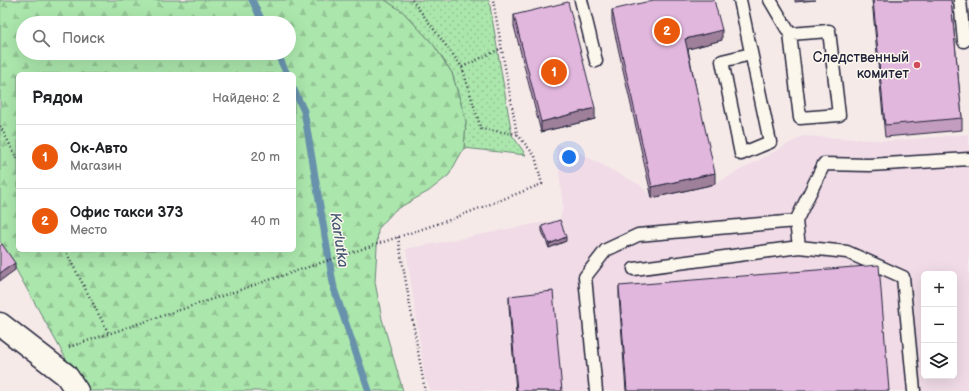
<!DOCTYPE html>
<html lang="ru">
<meta charset="utf-8">
<style>
:root{--surface:#fff;--page:#f2f2f2;--text:#202124;--muted:#757577;--line:#e0e0e0;--accent:#ea580c}
body{margin:0;font-family:"Balsamiq Sans",sans-serif;background:var(--page);color:var(--text)}
.controls{position:absolute;right:12px;bottom:12px;display:grid;overflow:hidden;border-radius:6px;box-shadow:0 4px 16px #0002}
.controls button{width:36px;height:36px;display:grid;place-items:center;padding:0;border:0;border-bottom:1px solid var(--line);background:var(--surface);color:var(--text);font:20px sans-serif}
.you{position:absolute;left:569px;top:157px;width:14px;height:14px;margin:-10px;border:3px solid #fff;border-radius:50%;background:#1a73e8;box-shadow:0 0 0 6px #1a73e833}
.badge{display:grid;place-items:center;width:26px;height:26px;border-radius:50%;background:var(--accent);color:#fff;font-size:13px;font-weight:700}
.pin{position:absolute;translate:-50% -50%;border:2px solid #fff;box-shadow:0 1px 4px #0006}
.list{margin:0;padding:0;list-style:none}
h2{display:flex;justify-content:space-between;align-items:center;height:52px;margin:0;padding:0 16px;font-size:17px}
h2 small{font-size:13px;font-weight:400;color:var(--muted)}
.list li{display:grid;grid-template-columns:26px 1fr auto;gap:12px;align-items:center;box-sizing:border-box;height:64px;padding:0 16px;border-top:1px solid var(--line)}
.list b{display:block;font-size:15px;white-space:nowrap}
.list p{margin:0;font-size:13px;white-space:nowrap;color:var(--muted)}
.list em{font-size:13px;font-style:normal;color:var(--muted)}
.icon{flex:none;width:22px;height:22px;fill:none;stroke:currentColor;stroke-width:2;stroke-linecap:round;stroke-linejoin:round}
.map{position:relative;flex:none;width:969px;height:391px;overflow:hidden}
.search{position:absolute;background:var(--surface);box-shadow:0 4px 16px #0002;left:16px;top:16px;width:280px;height:44px;display:flex;align-items:center;gap:10px;box-sizing:border-box;padding:0 14px;border-radius:22px;color:var(--muted);font-size:15px}
.panel{position:absolute;background:var(--surface);box-shadow:0 4px 16px #0002;left:16px;top:72px;width:280px;height:180px;border-radius:6px}
.map>svg:first-child{display:block}
</style>
<div class="map">
<svg width="969" height="391" viewBox="0 0 969 391">
<defs>
<pattern id="grass-dots" width="8" height="8" patternUnits="userSpaceOnUse"><rect width="8" height="8" fill="#abe6ac"/><path d="M2 2h.1M6 6h.1" fill="none" stroke="#93c595" stroke-width="1.8" stroke-linecap="round"/></pattern>
<pattern id="forest-firs" width="22" height="20" patternUnits="userSpaceOnUse"><rect width="22" height="20" fill="#abe6ac"/><path d="M5 1l3.5 6h-7zM16 11l3.5 6h-7z" fill="#93c595"/></pattern>
</defs>
<rect width="100%" height="100%" fill="#f6eae9"/>
<filter id="ink" filterUnits="userSpaceOnUse"><feTurbulence type="fractalNoise" baseFrequency=".025" numOctaves="2"/><feDisplacementMap in="SourceGraphic" scale="8" xChannelSelector="R" yChannelSelector="G"/><feConvolveMatrix kernelMatrix="1 2 1 2 8 2 1 2 1" color-interpolation-filters="sRGB"/></filter>
<g filter="url(#ink)">
<!-- built -->
<path fill="#f0dbe6" fill-rule="evenodd" d="M969,134v257h-538l-6,-13 -19,-129 154,-30 3,-12 -7,-63 18,6 66,35 12,13 63,-14 88,-48 88,5zM924,274h30v102h-30z"/>
<!-- grass -->
<path fill="url(#grass-dots)" stroke="#668474" d="M385,0h104l23,135 14,20 -62,-7 2,-27 -14,-48 -19,-29 -30,-32z"/>
<!-- forest -->
<path fill="url(#forest-firs)" stroke="#668474" fill-rule="evenodd" d="M0,0h385l18,12 30,32 19,29 14,48 -2,27 -15,27 -20,16 -34,19 -17,19 -3,53 7,37 21,72h-319l-84,-150zM23,23h266v30h-266zM18,74h276v176h-276z"/>
<g fill="none" stroke-linecap="round" stroke-linejoin="round">
<!-- stream -->
<path stroke="#6892ac" stroke-width="7" d="M252,0l11,23
M277,53l10,21
M294,90l10,21 30,178 35,102"/>
<!-- service casing -->
<g stroke="#22223b" stroke-width="15">
<path id="service" d="M581,0l15,61
M740,0l30,142 -29,12 -19,-93 29,-7
M770,0l20,34 10,84 39,-3 -10,-84 -39,3
M960,0l4,41
M796,221l3,26 48,5 56,25 11,114
M634,269l165,-22
M596,391l-11,-114 21,-27 32,-15 158,-14 28,-57 45,1 100,-6"/>
</g>
<!-- minor casing -->
<g stroke="#22223b" stroke-width="25">
<path id="minor" d="M0,324l66,51 11,16"/>
</g>
<!-- path -->
<path stroke="#22223b" stroke-width="2.5" stroke-dasharray="1 3" stroke-linecap="butt" d="M412,0l50,67 19,62 36,5
M462,67l40,-19
M0,126l18,34
M398,237l27,154
M65,250l44,84
M69,347l380,-127 93,-36 -7,-28 -18,-22 -24,-134"/>
<!-- service -->
<use href="#service" stroke="#fbf7ec" stroke-width="12"/>
<!-- minor -->
<use href="#minor" stroke="#fbf7ec" stroke-width="22"/>
</g>
<!-- wall -->
<path fill="#c29dbf" stroke="#22223b" d="M795,0h21l-21,2z
M872,0h79l11,118v12l-77,7z
M612,10l110,30 -34,9 27,135 -63,14 -40,-177z
M514,15l81,104 -54,13 -27,-106z
M542,226l24,15 -17,7 -7,-17z
M619,286l270,105h-263l-7,-95z
M509,296l53,95h-46l-7,-85z"/>
<!-- shaded-wall -->
<path fill="#9e809b" stroke="#22223b" d="M722,30v10l-37,10v-11z
M595,108v11l-54,13v-10z
M715,173v11l-63,14v-11z
M566,237v4l-17,7v-4z
M15,263v7l-15,11v-8z"/>
<!-- building -->
<path fill="#e2b7de" stroke="#22223b" d="M654,0h60l8,30 -37,9 30,134 -63,14 -40,-177z
M873,0h78l11,118 -77,7z
M568,2l27,106 -54,14 -27,-107z
M560,220l6,17 -17,7 -7,-18z
M2,244l13,19 -15,10v-27z
M879,265l10,126h-262l-8,-105z
M553,291l9,100h-45l-8,-95z"/>
</g>
<!-- markers -->
<circle fill="#d1495b" stroke="#fbf7ec" stroke-width="1.5" cx="917" cy="65" r="4"/>
<g text-anchor="middle" dominant-baseline="central" stroke-width="3" stroke-linejoin="round" paint-order="stroke">
<!-- poi labels -->
<g font-size="14" fill="#22223b" stroke="#fbf7ec" text-anchor="end">
<text x="909" y="57">Следственный<tspan x="909" dy="16">комитет</tspan></text>
</g>
<!-- water labels -->
<g font-size="15" font-style="italic" fill="#455a74" stroke="#fbf7ec">
<text transform="translate(339 240) rotate(81)">Karlutka</text>
</g>
</g>
</svg>
<div class="controls">
<button>+</button>
<button>−</button>
<button><svg class="icon" aria-label="layers" viewBox="0 0 24 24"><path d="M12 4l9 5-9 5-9-5zM3 14l9 5 9-5"/></svg></button>
</div>
<div class="you"></div>
<div class="pin badge" style="left:554px;top:72px">1</div>
<div class="pin badge" style="left:667px;top:31px">2</div>
<div class="search"><svg class="icon" aria-label="search" viewBox="0 0 24 24"><circle cx="10" cy="10" r="6"/><path d="M15 15l6 6"/></svg>Поиск</div>
<section class="panel">
<h2>Рядом<small>Найдено: 2</small></h2>
<ul class="list">
<li><span class="badge">1</span><div><b>Ок-Авто</b><p>Магазин</p></div><em>20 m</em></li>
<li><span class="badge">2</span><div><b>Офис такси 373</b><p>Место</p></div><em>40 m</em></li>
</ul>
</section>
</div>
